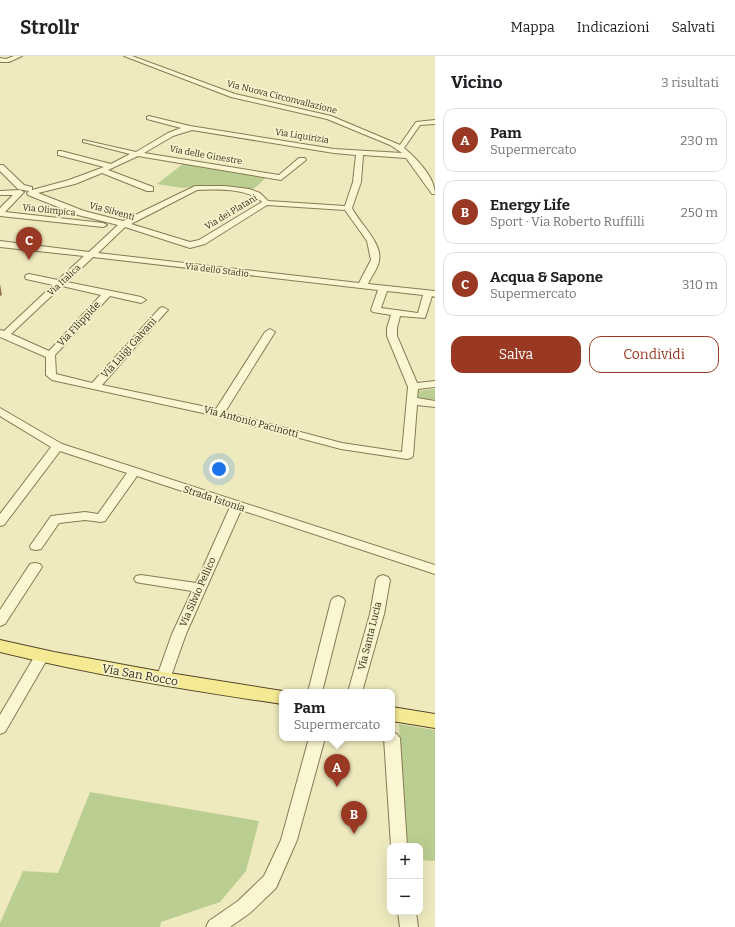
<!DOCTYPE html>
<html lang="it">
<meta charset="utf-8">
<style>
:root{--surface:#fff;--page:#f2f2f2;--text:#202124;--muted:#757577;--line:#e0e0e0;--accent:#9a3923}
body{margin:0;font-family:Bitter,serif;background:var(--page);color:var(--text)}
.controls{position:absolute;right:12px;bottom:12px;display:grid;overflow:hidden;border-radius:8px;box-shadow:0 4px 16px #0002}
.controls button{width:36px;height:36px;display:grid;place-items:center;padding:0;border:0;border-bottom:1px solid var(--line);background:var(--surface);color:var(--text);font:20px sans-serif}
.you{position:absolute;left:219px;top:413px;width:14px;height:14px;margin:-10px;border:3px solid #fff;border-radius:50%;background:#1a73e8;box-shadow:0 0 0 6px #1a73e833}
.badge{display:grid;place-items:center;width:26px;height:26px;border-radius:50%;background:var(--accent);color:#fff;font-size:13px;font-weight:700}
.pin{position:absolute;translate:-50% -33px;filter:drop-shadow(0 1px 2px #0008)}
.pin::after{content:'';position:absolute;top:21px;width:14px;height:12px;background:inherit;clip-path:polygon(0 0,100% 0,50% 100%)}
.popup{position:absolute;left:279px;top:633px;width:116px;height:52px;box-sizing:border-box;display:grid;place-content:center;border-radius:8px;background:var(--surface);filter:drop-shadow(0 1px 3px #0005);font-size:13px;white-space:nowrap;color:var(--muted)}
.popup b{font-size:15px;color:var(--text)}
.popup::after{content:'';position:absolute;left:50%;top:100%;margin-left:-8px;border:8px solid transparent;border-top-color:var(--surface)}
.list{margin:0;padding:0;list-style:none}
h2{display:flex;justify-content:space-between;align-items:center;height:52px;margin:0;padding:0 16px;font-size:17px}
h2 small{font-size:13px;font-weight:400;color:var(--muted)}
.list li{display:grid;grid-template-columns:26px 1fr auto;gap:12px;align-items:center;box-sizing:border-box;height:64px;margin:0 8px 8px;padding:0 8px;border:1px solid var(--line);border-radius:12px}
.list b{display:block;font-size:15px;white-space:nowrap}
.list p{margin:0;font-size:13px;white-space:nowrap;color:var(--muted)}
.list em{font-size:13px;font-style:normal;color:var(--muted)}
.actions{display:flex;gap:8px;padding:12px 16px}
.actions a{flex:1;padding:9px 0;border:1px solid var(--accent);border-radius:12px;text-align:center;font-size:14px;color:var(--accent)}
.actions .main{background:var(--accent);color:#fff}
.map{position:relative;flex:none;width:435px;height:871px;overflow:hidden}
header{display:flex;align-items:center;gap:24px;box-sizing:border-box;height:56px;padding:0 20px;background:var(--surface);border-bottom:1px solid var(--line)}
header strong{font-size:19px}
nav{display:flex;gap:22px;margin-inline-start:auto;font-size:14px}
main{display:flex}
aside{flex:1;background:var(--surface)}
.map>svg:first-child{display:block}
</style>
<header>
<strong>Strollr</strong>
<nav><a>Mappa</a><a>Indicazioni</a><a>Salvati</a></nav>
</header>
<main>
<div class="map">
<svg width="435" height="871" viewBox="0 0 435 871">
<rect width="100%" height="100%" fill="#efeabe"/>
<!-- green -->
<path fill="#bbce91" d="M184,107l83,14 -16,14 -49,-5 -20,2 -25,-4z
M435,333v11l-18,-2 1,-7z
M399,668l36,6v131l-15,-1v-14h-16z
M90,736l169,29 -13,50 -26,31 -59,20 -1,5h-160v-4l23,-52 35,2z"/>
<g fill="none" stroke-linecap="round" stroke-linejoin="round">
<!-- minor casing -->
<g stroke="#887a56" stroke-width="2">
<path id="minor" d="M14,0h8l-13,6h-9v-4l6,1z
M124,0h8l103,38 96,22 69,29 16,-23 19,-2v4l-15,1 -16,23c12,10 31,29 31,46h-3l-26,-36 -43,-3 -2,27 -9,26c7,15 31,35 27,53 -1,7 -8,16 -11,23l67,7v6l-3,-1 -7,22 -25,-2 -3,12v8l20,47 18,-2v6l-17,2 -1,9 18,3v6l-18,-2 -4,51 -2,2 -4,1 -66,-10 -129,-34 -160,-35 -6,-5v-18l-46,-20v-7l4,1 49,-46 -27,-6 -1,-2 1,-2 3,-1 29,6 26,-24 -84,-9v-6l89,11 29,-27 -40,-10 -50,-20 -1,-2 2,-2 -11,-2 -18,-18v-6h3l21,20 8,2v3l37,-10 35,-13 -46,-12v-4h3l50,13 19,-10 -47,-12v-2l53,12 32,-19 13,-5 -34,-9v-2l2,-1 41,10 144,23 68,4 -12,-8 -63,-26 -96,-22zM192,74l142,23 22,2 -3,27 -8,24 -77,-5 -8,-8 -11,-4 -24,-3h-30l-72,35 -39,-10 -46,-18 37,-9 27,-11 45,18h6v-4l-45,-17 30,-14 143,24 25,-20 -1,-2h-6l-20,17 -135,-22 29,-17zM197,134c17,-1 52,-2 65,12l-63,38 -9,2 -59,-18zM267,149l78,5 22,31 4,19 -12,23 -261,-30 27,-26 65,21 15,-4zM93,201l285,33 -7,20 2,2 18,3 -4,13v8l21,51 -6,65 -60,-9 -117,-31 50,-80 -5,-3 -5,3 -49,77 -114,-24 64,-73 2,-2 -5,-3 -3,1 -68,75 -36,-9 -1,-19 55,-59 31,7 5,-3 -5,-3 -74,-15zM62,230l39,9 -52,56 -38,-17zM387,235l36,4 -5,18 -37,-5z
M20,134l4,2 -19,20 98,11 4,2 -4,2 -103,-11v-8l13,-13h-13v-4z
M0,352l62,36 373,121v9l-194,-64 -55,124 -16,45 -2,4 -5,2 -5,-2 -2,-4 16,-45 20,-43 -51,-8 -5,-1 -2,-3 2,-3 5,-1 55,8 34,-76 -93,-31 -32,45 -4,1 -16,-2 -26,3 -18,26 -5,1 -5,-1 -1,-3 21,-30 34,-4 13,2 29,-41 -67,-22 -56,74 -4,1v-12l51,-67 -51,-31z
M35,507l5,1 2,3 -37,57 -5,2v-16l30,-46z
M383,519l5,2 2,3 -6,34 -22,78h-14l22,-78 6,-34 2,-3z
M338,540l5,2 2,3 -23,91h-14l23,-91 2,-3z
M42,595l5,1 2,4 -44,76 -5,2v-19l37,-63z
M392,676l5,2 3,4 7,108h-16l-7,-108h8z
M309,682h16l-28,102 -21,48 -26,25 -20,14h-24l3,-6 29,-20 26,-25 17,-36z
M398,856h18l2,15h-18z"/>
</g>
<!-- major casing -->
<g stroke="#55472b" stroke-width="2">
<path id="major" d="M0,584l54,12 109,20 126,20h-7v12c-95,-14 -189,-29 -282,-52z
M392,651l43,7v14l-43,-7z"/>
</g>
<!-- minor -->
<use href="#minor" fill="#faf6d1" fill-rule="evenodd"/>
<!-- major -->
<use href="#major" fill="#f5ea93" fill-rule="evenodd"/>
</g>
<!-- shaded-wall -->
<path fill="#917850" d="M0,228l2,11 -2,1z"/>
<g text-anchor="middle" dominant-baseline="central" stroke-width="3.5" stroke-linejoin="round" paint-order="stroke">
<!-- far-street labels -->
<g font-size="9" fill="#372e1b" stroke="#f7f3cd">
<text transform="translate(282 41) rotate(14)">Via Nuova Circonvallazione</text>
<text transform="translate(302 80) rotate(9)">Via Liquirizia</text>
<text transform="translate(206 99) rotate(10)">Via delle Ginestre</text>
<text transform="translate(49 154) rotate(6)">Via Olimpica</text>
<text transform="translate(112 155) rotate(15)">Via Silventi</text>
<text transform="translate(231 156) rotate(-31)">Via dei Platani</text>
<text transform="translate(217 214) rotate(7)">Via dello Stadio</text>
<text transform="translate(64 224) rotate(-43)">Via Italica</text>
</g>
<!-- street labels -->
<g font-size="10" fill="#372e1b" stroke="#f7f3cd">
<text transform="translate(79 268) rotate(-47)">Via Filippide</text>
<text transform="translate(129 292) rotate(-48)">Via Luigi Galvani</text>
<text transform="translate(251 366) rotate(15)">Via Antonio Pacinotti</text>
<text transform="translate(214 443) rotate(18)">Strada Istonia</text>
<text transform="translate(198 536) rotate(-66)">Via Silvio Pellico</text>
<text transform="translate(370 580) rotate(-76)">Via Santa Lucia</text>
</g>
<!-- near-street labels -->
<g font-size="12" fill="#372e1b" stroke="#f7f3cd">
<text transform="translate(140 619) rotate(10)">Via San Rocco</text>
</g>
</g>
</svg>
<div class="controls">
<button>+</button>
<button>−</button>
</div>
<div class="you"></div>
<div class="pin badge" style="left:337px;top:731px">A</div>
<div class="popup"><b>Pam</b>Supermercato</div>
<div class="pin badge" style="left:354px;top:778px">B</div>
<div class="pin badge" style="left:29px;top:204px">C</div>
</div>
<aside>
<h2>Vicino<small>3 risultati</small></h2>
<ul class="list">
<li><span class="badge">A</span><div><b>Pam</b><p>Supermercato</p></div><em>230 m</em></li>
<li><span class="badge">B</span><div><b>Energy Life</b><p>Sport · Via Roberto Ruffilli</p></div><em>250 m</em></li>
<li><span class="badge">C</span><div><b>Acqua &amp; Sapone</b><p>Supermercato</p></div><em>310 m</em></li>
</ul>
<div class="actions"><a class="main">Salva</a><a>Condividi</a></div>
</aside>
</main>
